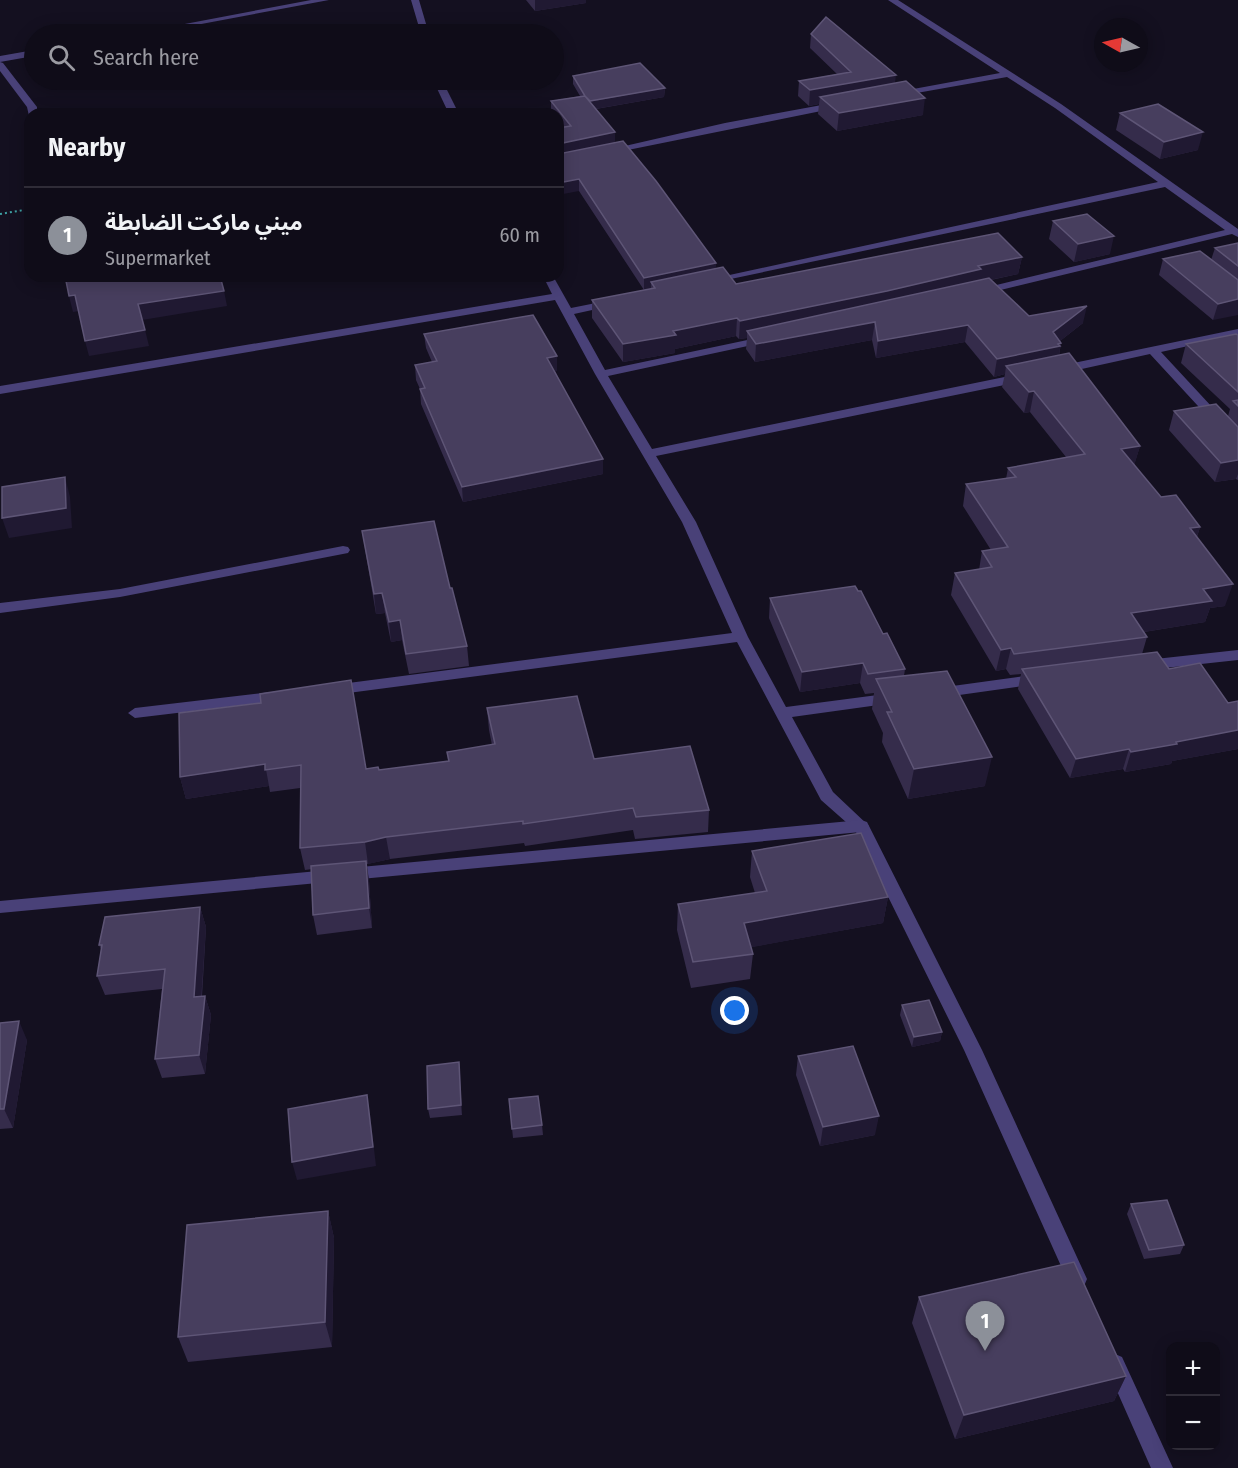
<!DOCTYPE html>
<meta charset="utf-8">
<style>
:root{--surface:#0f0c18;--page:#181521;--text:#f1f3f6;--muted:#9b9ba2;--line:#2f2c37;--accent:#8c9099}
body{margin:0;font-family:"Fira Sans Condensed","Noto Sans Arabic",sans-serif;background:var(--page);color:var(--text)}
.controls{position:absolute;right:18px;bottom:18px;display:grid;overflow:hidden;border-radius:12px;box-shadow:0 3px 15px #0003}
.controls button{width:54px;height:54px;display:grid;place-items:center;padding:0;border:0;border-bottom:2px solid var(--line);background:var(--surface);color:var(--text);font:30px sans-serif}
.compass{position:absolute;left:1094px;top:18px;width:54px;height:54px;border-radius:50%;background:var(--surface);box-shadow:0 3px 15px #0003;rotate:278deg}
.you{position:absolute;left:735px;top:1011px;width:21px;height:21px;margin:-15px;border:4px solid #fff;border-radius:50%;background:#1a73e8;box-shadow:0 0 0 9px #1a73e833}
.badge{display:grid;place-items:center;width:39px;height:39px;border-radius:50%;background:var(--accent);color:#fff;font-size:20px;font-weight:700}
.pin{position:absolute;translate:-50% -50px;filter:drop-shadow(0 2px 3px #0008)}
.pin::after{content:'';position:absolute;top:32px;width:21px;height:18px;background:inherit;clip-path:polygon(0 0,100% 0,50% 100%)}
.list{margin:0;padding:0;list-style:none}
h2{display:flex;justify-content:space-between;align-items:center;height:78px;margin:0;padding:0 24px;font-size:26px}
h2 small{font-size:20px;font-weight:400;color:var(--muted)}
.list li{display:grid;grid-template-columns:39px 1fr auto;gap:18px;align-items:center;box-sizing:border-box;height:96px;padding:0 24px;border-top:2px solid var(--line)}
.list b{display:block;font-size:22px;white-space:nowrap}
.list p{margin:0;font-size:20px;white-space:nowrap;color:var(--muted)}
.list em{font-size:20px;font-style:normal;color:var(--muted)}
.icon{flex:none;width:33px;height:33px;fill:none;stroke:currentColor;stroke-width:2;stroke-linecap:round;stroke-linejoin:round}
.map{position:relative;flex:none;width:1238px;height:1468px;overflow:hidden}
.search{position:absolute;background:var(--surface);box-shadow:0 3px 15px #0003;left:24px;top:24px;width:540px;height:66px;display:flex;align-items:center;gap:15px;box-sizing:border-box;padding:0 21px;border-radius:33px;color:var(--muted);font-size:22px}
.panel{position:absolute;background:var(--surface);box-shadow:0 3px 15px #0003;left:24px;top:108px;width:540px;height:174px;border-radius:18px}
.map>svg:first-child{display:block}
</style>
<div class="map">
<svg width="1238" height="1468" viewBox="0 0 1238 1468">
<rect width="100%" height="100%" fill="#141020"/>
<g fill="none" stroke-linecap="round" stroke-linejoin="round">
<!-- path -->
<path stroke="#3ea0a3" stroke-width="2" stroke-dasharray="2 3" stroke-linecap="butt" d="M0,214l30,-5"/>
<!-- service -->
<path fill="#494178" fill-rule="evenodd" d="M311,0h18l-181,34h-16z
M411,0h8l10,34h-8z
M888,0h10l163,104 177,125v8l-6,-3 -252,61 -5,-3 5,-3 245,-59 -60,-43 -458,97v-4l4,-1 447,-97 -103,-74 -48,-31 -113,20 -2,-2 5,-3 103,-19z
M34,50v6l-34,6v-6z
M0,62l3,1 34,44v7l-8,2 -2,-9 -27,-36z
M433,80h9l17,34h-10z
M838,102l3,1v4l-233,47 -5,-3 122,-28z
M543,276h10l18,32 40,-8 6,3 -2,2 -41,9 31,56 161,-34 6,3 -6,3 -158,34 44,73 372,-76 6,4 -6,4 -368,75 40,66 52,115 38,70 107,-14 7,5 -7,5 -101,14 41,75 36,34 113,224 105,229 -3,7 -7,2 -7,-2 -106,-236 -109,-220 -34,-30 -84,-158 -404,53 -7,-5 7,-5 399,-52 -50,-111 -87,-148 -40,-74 -555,94v-8l552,-92z
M1238,329v6l-77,17 77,83v11l-4,-1 -84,-91 -91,20 -6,-4 6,-4z
M343,546l5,1 2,3 -2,3 -228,44 -120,16v-10l120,-14z
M1238,650v10l-92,10 -7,-5 7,-5z
M1039,674l5,1 2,4 -2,4 -106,15 -7,-5 7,-5z
M280,691l5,1 2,4 -2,4 -150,18 -7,-5 7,-5z
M1115,1354l7,3 51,111h-22l-46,-104 3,-7z"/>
<!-- minor -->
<path fill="#494178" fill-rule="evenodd" d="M861,820l6,2 2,4 -2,4 -6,2 -861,81v-12z"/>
</g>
<!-- wall -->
<path fill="#352c4b" d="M526,0h60v3l-51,8z
M811,34l84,49 28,32 -86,16 -19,-17 1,-10 -10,2 -11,-10 1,-15 38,-7 -27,-26z
M573,76l92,12 -1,9 -68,12 19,23v11l101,120 -1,5 21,16 286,-27 -4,17 -27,6 38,36 54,7 -23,18 1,2 -2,13 81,90 -6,19 27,32 39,30 -3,10 28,69 -15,2 -5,14 -61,10 3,5 -5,17 86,49 10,-2v48l-66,12 -1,3 -46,8 -2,-3 -53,9 -52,-89 3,-15 -11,1 -4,-6 -10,2 -45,-76 4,-22 24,-3 3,-19 9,-1 -28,-44 3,-22 40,-5 2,-11 58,-11 -36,-45 -6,1 -22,-26 3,-13 -11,3 -29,-35 -89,16 -4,-18 -117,22 -9,-13 1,-11 -8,1 -3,-3 -61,13v4l-52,9 -31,-44v-18l52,-10 -65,-99 -16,-64 -5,-6v-7h-5l-2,-2v-11l29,-5 -7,-12z
M1120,113l78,37 -38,9 -44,-29z
M1053,221l57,33 -36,8 -25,-23z
M1238,243v56l-25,21 -54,-45 4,-16 48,1 4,-12z
M424,334l133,37h-2l48,103 -140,28 -42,-98 -1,-15 -4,-9 -1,-15 17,-3 -6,-14z
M1238,335v145l-2,-1 -21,3 -46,-52 5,-19 54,5 2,-7 -49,-46 5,-19z
M362,531l88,57 17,58 2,20 -60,8 -7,-34 -11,2 -6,-29 -9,1z
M770,598l113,36 22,35 -1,7 81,110 -77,13 -26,-57 1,-9 -11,-24 2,-16 -9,1 -5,-11 -60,9 -31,-74z
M487,708l107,51 115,51 -1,22 -73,7 -2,-9 -108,16 -1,-3 -134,16 -23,5 2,17 3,47 -55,7 -4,-20 -1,-46 -7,1 -5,-22v-60l-30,4 -1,-6 -83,13 -6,-22 -1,-64 187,56 13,1 69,-9 -1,-9 45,-7 -3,-15z
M752,851l136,46 -5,26 -132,24 2,7 -3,25 -59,9 -14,-58 1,-26 77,-11 -5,-16z
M200,907l6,20 -4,69h3l6,19 -6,59 -43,4 -7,-19 7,-70 -57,6 -8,-19 4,-27 -2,-4z
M902,1005l40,27 -2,9 -28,6 -12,-32z
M0,1023l27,17 -14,88 -13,1z
M798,1056l77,79 -55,11 -24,-71z
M459,1062l3,53 -32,3 -2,-9z
M509,1099l33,26 1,10 -30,3z
M1131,1204l53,41 -4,9 -36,5 -17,-45z
M328,1211l6,27 -2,109 -144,15 -10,-25z
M919,1297l207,79 -12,25 -159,38 -43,-116z"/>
<!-- shaded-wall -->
<path fill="#201932" d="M535,0h51v3l-51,8z
M896,75l-2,15 -74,7 -1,7 -10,2 1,-16z
M665,88l-1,9 -75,13v-8z
M925,98l-2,17 -86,16 2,-18z
M615,132v12l-57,12v-12z
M1203,132l-5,18 -38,9 4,-17z
M579,179v12l-21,4v-12z
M1114,236l-4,18 -36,8 4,-18z
M1022,257l-4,17 -271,57v7l-8,1 1,-18 238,-55z
M716,263l-1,12 -64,7v7l-7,1v-12z
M224,291l3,15 -85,14 -4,-16z
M75,295l4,16 -6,1 -4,-16z
M1238,299v16l-25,5 5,-16z
M1087,306l-4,17 -32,25 7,-4 3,-1 -3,18 -52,5 -1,8 -11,3 3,-18 56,-27z
M737,318l-1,18 -61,13v4l-52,9v-18l50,-13z
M875,322l-3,18 -117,22 1,-18z
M968,325l-3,17 -89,16 2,-17z
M145,330l4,16 -60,10 -4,-15z
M557,356v15l-9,2 -1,-15z
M1034,391l-4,21 -6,1 5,-21z
M1140,446l-6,20 -13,-17z
M603,459v15l-140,28 -1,-15z
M1238,460v14l-2,5 -21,3 6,-19z
M65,477l5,20 2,31 -63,10 -7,-20z
M1200,527l-7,21 -3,-20z
M1233,584l-8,22 -15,2 -5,14 -80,13 6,-22 72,-24z
M382,593l3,20 -9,1 -2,-20z
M400,620l2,20 -11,2 -2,-20z
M1011,648l-5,21 -10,2 5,-21z
M863,663l-3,20 -60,9 2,-20z
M1238,730v19l-66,12 -1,3 -46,8 6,-20 45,-10z
M1129,749l-6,20 -53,9 6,-19z
M992,757l-7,29 -77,13 6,-30z
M265,764l4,22 -83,13 -6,-22z
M386,837l4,22 -22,5 -3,-22z
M366,861l3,20 3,47 -3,-20z
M888,897l-5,26 -141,26 2,-26z
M200,907l6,20 -6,89 -6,-19z
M205,996l6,19 -6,59 -6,-19z
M19,1021l8,19 -14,88 -9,-19z
M942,1032l-2,9 -28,6 2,-10z
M459,1062l1,10 2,43 -1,-10z
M367,1095l3,19 6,52 -79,14 -5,-18z
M879,1116l-4,19 -55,11 3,-19z
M328,1211l6,27 -2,109 -7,-25z
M1126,1376l-12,25 -159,38 9,-24z"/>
<!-- building -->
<path fill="#473e5e" stroke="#5e5576" stroke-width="1.5" d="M826,17l70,58 -86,15 -11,-9 52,-9 -40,-38z
M640,63l25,25 -75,13 -5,-5 -12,-20z
M906,81l19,17 -86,15 -19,-16z
M585,96l30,36 -57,12v-16l13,-2 -20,-25z
M1158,104l45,28 -39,10 -44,-29z
M623,141l33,40 60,82 -72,15 -65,-99 -21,4v-29z
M1087,214l27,22 -36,8 -25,-23z
M998,233l24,24 -44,9 3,3 -94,22 -147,30 -3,-3 -64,13 3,4 -53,9 -31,-44 63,-12 -4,-6 72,-15 13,17z
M1238,243v23l-23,-18z
M1200,251l38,29v19l-20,5 -55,-45z
M65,276h155l4,15 -86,13 7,26 -60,11 -10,-46 -6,1z
M989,278l40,38 58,-10 -34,26 8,11 -3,1 2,2 -63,13 -29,-34 -90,16 -3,-19 -119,22 -9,-13z
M533,315l24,41 -10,2 56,101 -141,28 -42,-98 5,-1 -10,-23 22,-4 -13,-27z
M1236,334l2,1v57l-52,-48z
M1069,353l71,93 -19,3 40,48 15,-2 24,32 -10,1 43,56 -30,5 9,12 -81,12 16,24 -133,17 -3,-6 -10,2 -46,-77 37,-6 -10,-16 26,-4 -42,-63 50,-7 -8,-9 77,-14 -51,-63 -5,1 -23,-26z
M1238,400v6l-5,-5z
M1216,404l22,23v33l-17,3 -47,-52z
M65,477l1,31 -64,10v-31z
M434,521l16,67h2l15,58 -61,8 -6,-34 -11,2 -7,-29 -8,1 -12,-63z
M855,586l3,5h3l22,43 4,-1 18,36 -37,5 -5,-11 -61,9 -32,-74z
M1157,652l12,17 31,-6 28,40 10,-2v29l-62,12 1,2 -46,8 -2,-3 -53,10 -54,-90z
M947,671l45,86 -78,12 -27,-57h5l-16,-33z
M351,680l15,89 12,-2 1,3 70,-9 -2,-9 48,-8 -8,-36 90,-12 17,63 96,-13 19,64 -73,7 -3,-9 -110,16v-3l-137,16 -21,5 -65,6 1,-83 -36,5v-6l-85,13 -1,-64 82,-10 -1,-9z
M861,833l27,64 -144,26 9,31 -60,8 -15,-58 89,-13 -15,-40z
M366,861l3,47 -56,7 -2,-49z
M200,907l-6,90 11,-1 -6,59 -44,4 10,-90 -68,7 5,-31h-3l6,-28z
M929,1000l13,32 -28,5 -12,-32z
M19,1021l-15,88h-4v-86z
M853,1046l26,70 -56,11 -25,-71z
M459,1062l2,43 -33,4 -1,-43z
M367,1095l6,52 -81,15 -4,-53z
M538,1096l4,29 -30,4 -3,-30z
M1167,1200l17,45 -35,5 -18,-46z
M328,1211l-3,111 -147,15 9,-112z
M1074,1262l52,114 -162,39 -45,-118z"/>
</svg>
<div class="controls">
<button>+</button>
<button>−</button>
</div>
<svg class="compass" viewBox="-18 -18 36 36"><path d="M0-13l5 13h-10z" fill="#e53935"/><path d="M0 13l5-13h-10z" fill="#9b9ba2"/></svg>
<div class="you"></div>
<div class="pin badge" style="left:985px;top:1351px">1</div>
<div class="search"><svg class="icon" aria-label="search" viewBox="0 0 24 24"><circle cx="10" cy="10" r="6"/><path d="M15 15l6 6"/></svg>Search here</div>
<section class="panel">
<h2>Nearby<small></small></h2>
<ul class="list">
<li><span class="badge">1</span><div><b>ميني ماركت الضابطة</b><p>Supermarket</p></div><em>60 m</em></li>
</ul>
</section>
</div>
